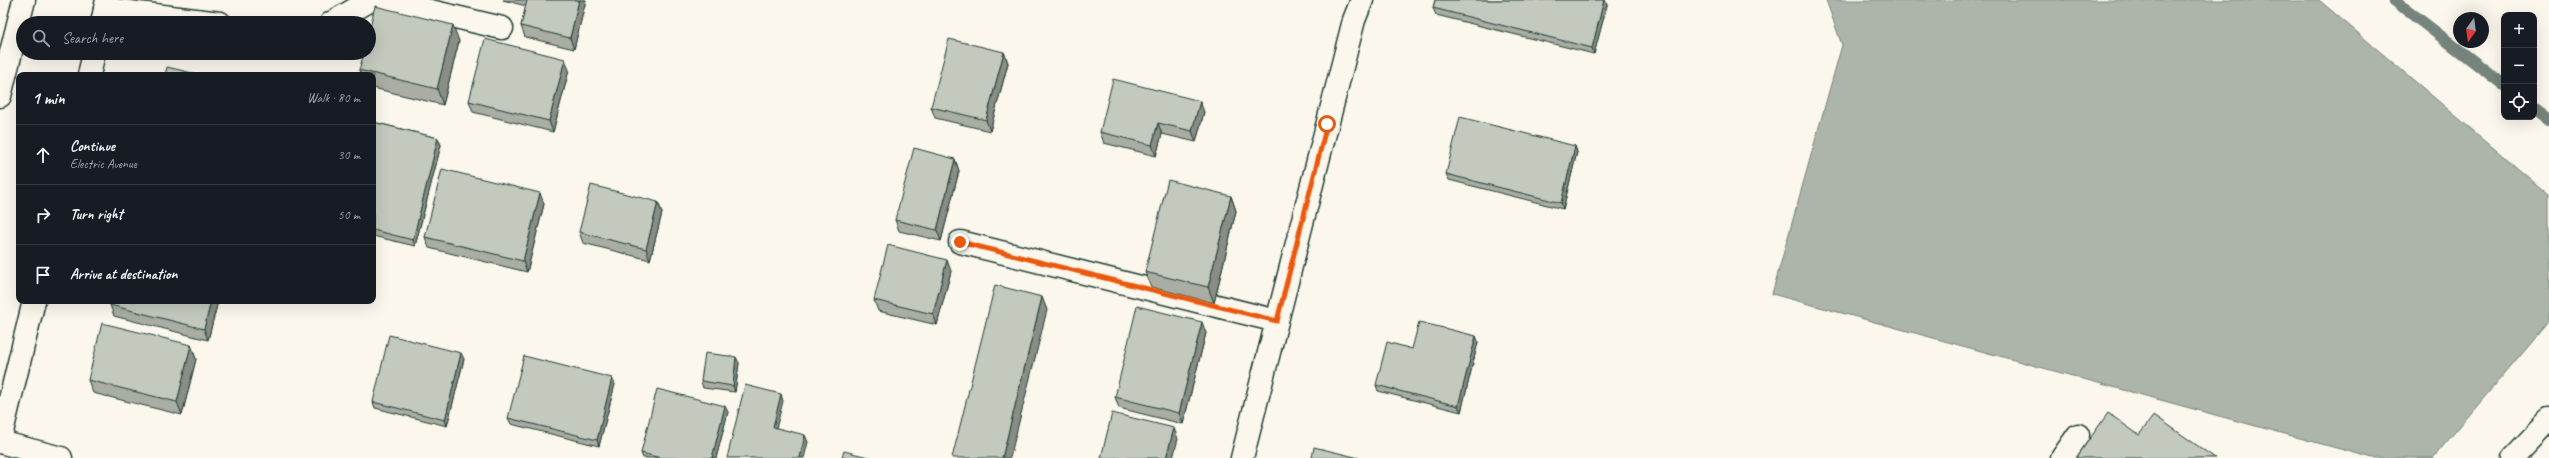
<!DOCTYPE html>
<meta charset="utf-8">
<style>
:root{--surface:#171b24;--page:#242831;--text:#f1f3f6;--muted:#9ea1a6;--line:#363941}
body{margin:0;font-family:Caveat,sans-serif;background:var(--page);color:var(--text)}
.controls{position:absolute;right:12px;top:12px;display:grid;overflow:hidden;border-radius:8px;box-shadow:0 4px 16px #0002}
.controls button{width:36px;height:36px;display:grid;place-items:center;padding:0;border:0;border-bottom:1px solid var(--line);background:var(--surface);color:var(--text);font:20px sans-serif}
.compass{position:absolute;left:2453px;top:12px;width:36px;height:36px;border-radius:50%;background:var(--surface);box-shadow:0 4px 16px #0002;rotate:194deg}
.stop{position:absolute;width:12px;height:12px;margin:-9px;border:3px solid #ea580c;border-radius:50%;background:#fff}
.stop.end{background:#ea580c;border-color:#fff;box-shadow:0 1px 4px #0008}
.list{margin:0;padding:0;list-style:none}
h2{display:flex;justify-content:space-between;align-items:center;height:52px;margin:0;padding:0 16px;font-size:17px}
h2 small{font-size:13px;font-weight:400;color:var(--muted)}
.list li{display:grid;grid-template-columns:26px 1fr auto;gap:12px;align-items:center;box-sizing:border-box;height:60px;padding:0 16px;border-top:1px solid var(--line)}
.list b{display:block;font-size:15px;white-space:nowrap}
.list p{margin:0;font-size:13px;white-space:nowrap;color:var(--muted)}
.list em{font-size:13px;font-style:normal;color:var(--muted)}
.icon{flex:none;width:22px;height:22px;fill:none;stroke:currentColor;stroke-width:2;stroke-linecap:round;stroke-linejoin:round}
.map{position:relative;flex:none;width:2549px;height:458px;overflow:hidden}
.search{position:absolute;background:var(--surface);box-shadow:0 4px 16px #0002;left:16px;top:16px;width:360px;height:44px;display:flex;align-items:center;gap:10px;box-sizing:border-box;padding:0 14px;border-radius:22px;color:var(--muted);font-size:15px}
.panel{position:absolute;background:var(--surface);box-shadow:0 4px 16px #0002;left:16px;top:72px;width:360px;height:232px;border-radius:8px}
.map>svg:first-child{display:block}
</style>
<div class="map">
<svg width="2549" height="458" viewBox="0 0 2549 458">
<rect width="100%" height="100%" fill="#fbf7ec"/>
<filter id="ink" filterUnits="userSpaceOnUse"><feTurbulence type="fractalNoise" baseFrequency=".025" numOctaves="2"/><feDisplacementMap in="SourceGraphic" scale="8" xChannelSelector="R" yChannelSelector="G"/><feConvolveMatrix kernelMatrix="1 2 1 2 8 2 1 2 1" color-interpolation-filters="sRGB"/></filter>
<g filter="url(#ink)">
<!-- water -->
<path fill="#adb4aa" stroke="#74847b" d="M1826,0h493l230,195v126l-116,137h-60l-601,-164 70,-249z"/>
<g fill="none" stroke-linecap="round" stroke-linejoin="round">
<!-- stream -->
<path stroke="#74847b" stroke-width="12" d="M2394,0l110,85
M2534,108l15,11"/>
<!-- lane casing -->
<g stroke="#1f3d34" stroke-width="25">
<path id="lane" d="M384,0l118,28
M105,9l115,14
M331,23l40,-23
M960,242l317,79
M2062,458l16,-23"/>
</g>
<!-- street casing -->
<g stroke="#1f3d34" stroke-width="25">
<path id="street" d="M0,442l61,16
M1242,458l112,-438 8,-20"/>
</g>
<!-- secondary casing -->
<g stroke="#1f3d34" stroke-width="25">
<path id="secondary" d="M2513,458l36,-38"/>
</g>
<!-- primary casing -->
<g stroke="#1f3d34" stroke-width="25">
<path id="primary" d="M102,23l5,-23
M89,75l5,-22
M0,96l24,-96
M0,440l34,-139"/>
</g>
<!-- lane -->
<use href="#lane" stroke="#fbf7ec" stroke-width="22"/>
<!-- street -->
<use href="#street" stroke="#fbf7ec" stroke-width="22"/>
<!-- secondary -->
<use href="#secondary" stroke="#fbf7ec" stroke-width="22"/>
<!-- primary -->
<use href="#primary" stroke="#fbf7ec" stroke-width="22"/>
</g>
<!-- wall -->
<path fill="#a9ada3" stroke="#1f3d34" d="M503,0h83l-12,49 -49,-12 -4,-11 5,-20z
M1435,0h170l2,5 -13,49 -158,-39 -3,-7z
M459,41l-16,64 -70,-17v-13h-12l-2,-5z
M1004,52l4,11 -18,68 -55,-13 -4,-11z
M569,70l-16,62 -80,-20 -4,-11z
M1204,112l-8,30 -34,-8 -6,22 -52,-13 -4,-11z
M373,122l65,16 3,7 -26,101 -42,-10z
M1575,146l2,6 -14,57 -114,-29 -3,-6z
M955,159l4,12 -18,70 -42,-10 -4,-11z
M1231,196l5,15 -22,92 -63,-16 -6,-15z
M658,202l4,11 -12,47 -67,-17 -4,-11z
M544,204l-17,68 -98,-24 -4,-11z
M951,271l-14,54 -59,-14 -4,-11z
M111,301h107l-10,39 -94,-24 -4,-11z
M1206,333l-23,91 -64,-16 -4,-11z
M1476,336l2,6 -17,70 -83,-21 -2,-6 36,-36z
M191,345l5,14 -14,56 -89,-22 -5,-13z
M464,359l-17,67 -72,-18 -2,-6z
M739,363l-4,29 -32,-4 -2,-7z
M615,384l-16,62 -88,-22 -3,-6z
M728,412l-12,46h-73l-2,-5z"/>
<!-- shaded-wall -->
<path fill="#898d85" stroke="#1f3d34" d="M579,0h7l-12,49 -4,-11z
M1604,0h1l2,5 -13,49 -2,-6z
M453,25l6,16 -16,64 -6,-16z
M1004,52l4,11 -18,68 -4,-11z
M565,59l4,11 -16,62 -4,-11z
M1200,101l4,11 -8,30 -4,-11z
M1158,123l4,11 -6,22 -4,-11z
M438,138l3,7 -26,101 -2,-6z
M1575,146l2,6 -14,57 -2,-6z
M955,159l4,12 -18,70 -4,-11z
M540,193l4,11 -17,68 -4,-11z
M1231,196l5,15 -22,92 -6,-16z
M658,202l4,11 -12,47 -4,-11z
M947,260l4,11 -14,54 -4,-11z
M1042,297l5,13 -37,148h-8z
M211,301h7l-10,39 -4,-11z
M1202,322l4,11 -23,91 -4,-11z
M1476,336l2,6 -17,70 -3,-6z
M191,345l5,14 -14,56 -5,-13z
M461,353l3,6 -17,67 -2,-6z
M736,357l3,6 -4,29 -2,-6z
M612,378l3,6 -16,62 -2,-6z
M781,394l2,7 -8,32 -2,-6z
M725,406l3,6 -12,46h-4z
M1174,428l4,11 -5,19h-7z
M805,435l3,7 -4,16h-4z"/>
<!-- building -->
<path fill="#c4c9be" stroke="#1f3d34" d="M527,0h52l-9,38 -49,-12z
M1435,0h169l-12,48 -159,-40z
M375,6l78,19 -16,64 -78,-19 5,-17h5v-22z
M485,39l80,20 -16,62 -80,-20z
M949,39l55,13 -18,68 -55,-13z
M167,67l34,8h-36z
M1113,79l87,22 -8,30 -34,-8 -6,22 -52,-13z
M1460,117l115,29 -14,57 -115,-29z
M373,122l65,16 -25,102 -40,-10z
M914,148l41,11 -18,71 -42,-10z
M442,169l98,24 -17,68 -98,-24z
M1168,180l63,16 -23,91 -63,-15z
M591,185l67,17 -12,47 -67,-17z
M888,245l59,15 -14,54 -59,-14z
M995,285l47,12 -40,161h-50z
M111,301h100l-7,28 -94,-24z
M1137,306l65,16 -23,91 -64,-16z
M1419,322l57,14 -18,70 -82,-21 11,-43 25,7z
M102,323l89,22 -14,57 -89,-22z
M389,335l72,18 -16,67 -72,-18z
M705,353l31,4 -3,29 -32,-5z
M524,356l88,22 -15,62 -89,-22z
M745,385l36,9 -8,33 32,8 -5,23h-73z
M657,389l68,17 -13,52h-51l-20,-5z
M1112,413l62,15 -8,30h-65z
M2108,413l31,22 15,-20 61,43h-139z
M1314,447l45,11h-47z
M844,451l28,7h-30z"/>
</g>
<g fill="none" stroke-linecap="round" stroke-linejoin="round" filter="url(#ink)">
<!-- route -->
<path stroke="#ea580c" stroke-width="5" d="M960,242l317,79 50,-197"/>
</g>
</svg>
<div class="controls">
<button>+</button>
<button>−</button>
<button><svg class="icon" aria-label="locate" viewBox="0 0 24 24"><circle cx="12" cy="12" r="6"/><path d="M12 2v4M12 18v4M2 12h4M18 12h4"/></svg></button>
</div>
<svg class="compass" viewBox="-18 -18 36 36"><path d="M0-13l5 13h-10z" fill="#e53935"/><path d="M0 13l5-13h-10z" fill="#9ea1a6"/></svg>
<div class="stop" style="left:1327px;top:124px"></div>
<div class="stop end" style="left:960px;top:242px"></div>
<div class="search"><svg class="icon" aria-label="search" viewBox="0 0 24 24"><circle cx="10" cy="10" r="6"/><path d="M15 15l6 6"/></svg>Search here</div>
<section class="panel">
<h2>1 min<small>Walk · 80 m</small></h2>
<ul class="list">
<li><svg class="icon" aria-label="ahead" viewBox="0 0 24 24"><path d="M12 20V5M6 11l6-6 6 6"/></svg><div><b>Continue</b><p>Electric Avenue</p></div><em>30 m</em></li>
<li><svg class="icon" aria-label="right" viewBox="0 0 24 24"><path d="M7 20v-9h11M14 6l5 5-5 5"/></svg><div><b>Turn right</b></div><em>50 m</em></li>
<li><svg class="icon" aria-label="arrive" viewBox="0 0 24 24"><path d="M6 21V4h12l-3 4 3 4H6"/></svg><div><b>Arrive at destination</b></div></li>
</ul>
</section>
</div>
